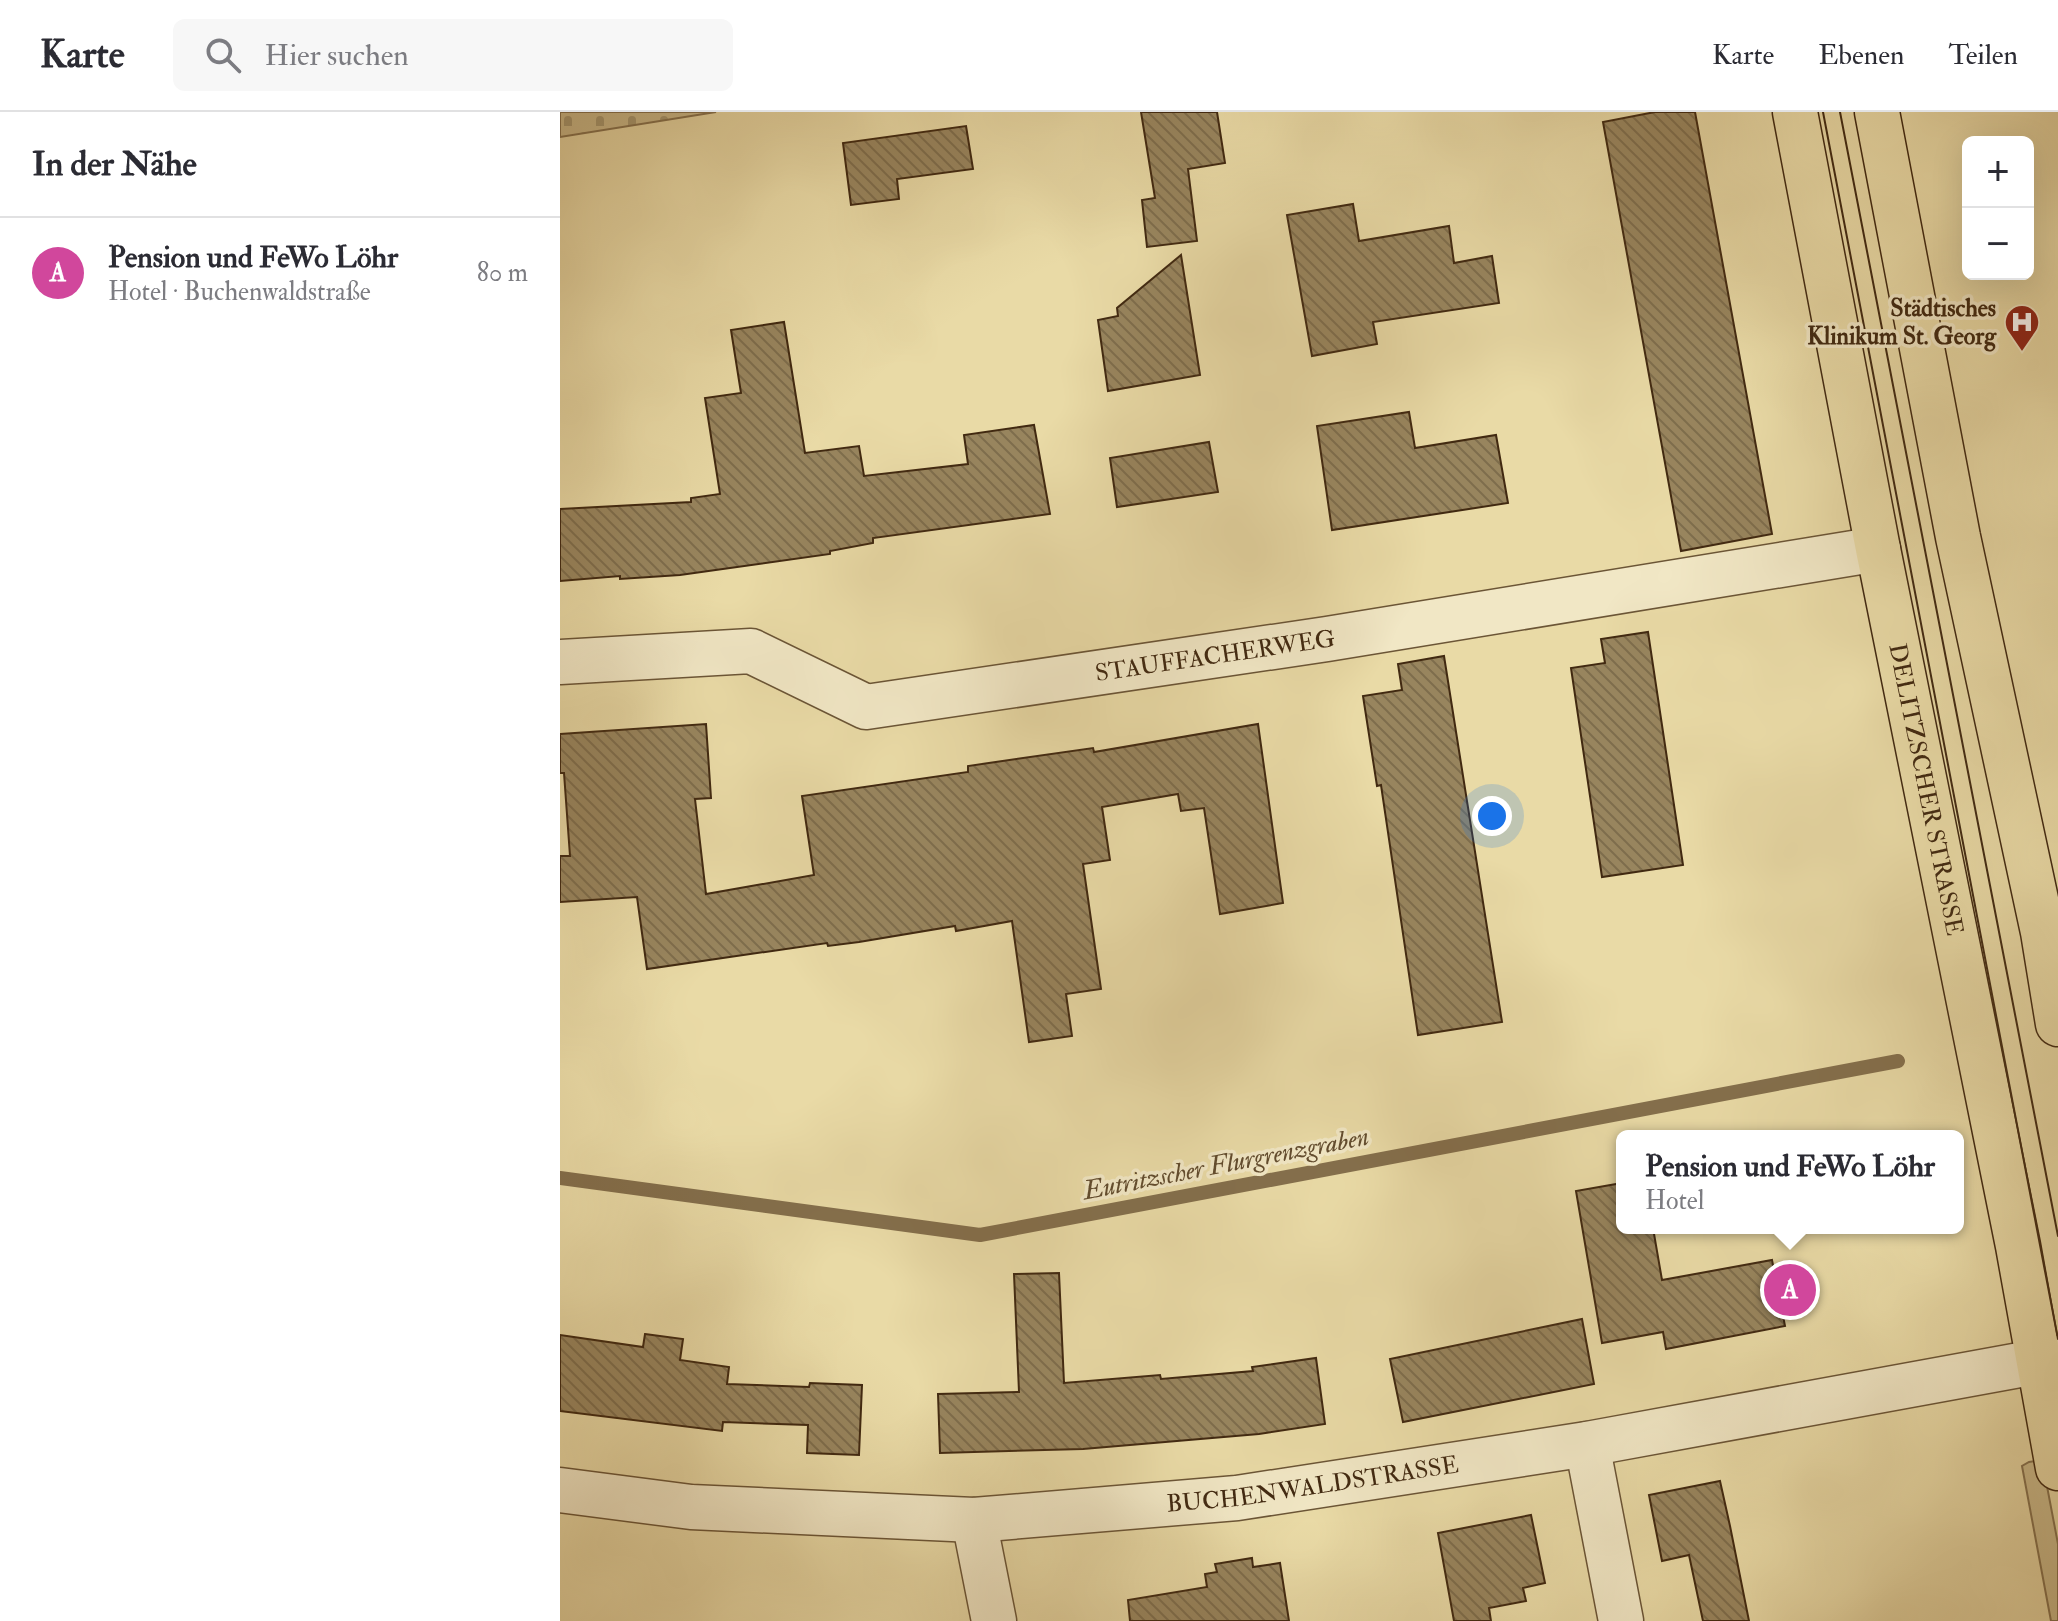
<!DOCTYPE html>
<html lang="de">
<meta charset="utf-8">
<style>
:root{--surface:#fff;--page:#f7f7f7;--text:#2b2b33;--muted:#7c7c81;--line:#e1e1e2;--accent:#b45309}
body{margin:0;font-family:"IM FELL Double Pica",serif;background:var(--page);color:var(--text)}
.controls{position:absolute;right:24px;top:24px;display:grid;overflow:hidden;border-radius:12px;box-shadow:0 8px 32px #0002}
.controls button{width:72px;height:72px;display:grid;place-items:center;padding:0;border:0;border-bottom:2px solid var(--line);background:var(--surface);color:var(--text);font:40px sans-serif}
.you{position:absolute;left:932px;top:704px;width:28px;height:28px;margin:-20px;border:6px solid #fff;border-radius:50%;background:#1a73e8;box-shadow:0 0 0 12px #1a73e833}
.badge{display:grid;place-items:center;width:52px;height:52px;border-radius:50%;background:var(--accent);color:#fff;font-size:26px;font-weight:700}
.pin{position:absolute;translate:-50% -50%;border:4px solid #fff;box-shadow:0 2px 8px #0006}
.popup{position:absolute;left:1056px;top:1018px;width:348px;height:104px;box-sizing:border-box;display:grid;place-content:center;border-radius:12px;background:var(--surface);filter:drop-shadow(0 2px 6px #0005);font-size:26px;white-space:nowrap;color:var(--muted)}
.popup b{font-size:30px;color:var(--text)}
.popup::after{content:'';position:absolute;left:50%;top:100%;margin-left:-16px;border:16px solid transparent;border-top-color:var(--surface)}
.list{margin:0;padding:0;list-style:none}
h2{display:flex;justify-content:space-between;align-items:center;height:104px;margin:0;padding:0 32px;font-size:34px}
h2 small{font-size:26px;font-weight:400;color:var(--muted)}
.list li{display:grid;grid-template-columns:52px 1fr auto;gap:24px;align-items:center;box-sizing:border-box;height:112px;padding:0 32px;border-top:2px solid var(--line)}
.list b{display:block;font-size:30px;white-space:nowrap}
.list p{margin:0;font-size:26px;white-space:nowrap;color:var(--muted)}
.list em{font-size:26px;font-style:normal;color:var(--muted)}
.icon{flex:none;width:44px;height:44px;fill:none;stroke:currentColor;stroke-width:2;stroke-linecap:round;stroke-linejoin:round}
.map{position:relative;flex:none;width:1498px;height:1509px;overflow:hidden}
header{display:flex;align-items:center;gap:48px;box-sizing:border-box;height:112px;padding:0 40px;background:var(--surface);border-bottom:2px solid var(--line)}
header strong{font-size:38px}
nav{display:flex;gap:44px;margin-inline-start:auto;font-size:28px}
.search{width:560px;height:72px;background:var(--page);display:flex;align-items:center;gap:20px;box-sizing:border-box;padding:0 28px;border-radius:12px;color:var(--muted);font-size:30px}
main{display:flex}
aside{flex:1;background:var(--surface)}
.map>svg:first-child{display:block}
</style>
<header>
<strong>Karte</strong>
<div class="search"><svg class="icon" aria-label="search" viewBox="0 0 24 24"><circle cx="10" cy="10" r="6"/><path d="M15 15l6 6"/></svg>Hier suchen</div>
<nav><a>Karte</a><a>Ebenen</a><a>Teilen</a></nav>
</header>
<main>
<aside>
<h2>In der Nähe<small></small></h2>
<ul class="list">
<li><span class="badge" style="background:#d1479c">A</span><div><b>Pension und FeWo Löhr</b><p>Hotel · Buchenwaldstraße</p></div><em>80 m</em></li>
</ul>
</aside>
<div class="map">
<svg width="1498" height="1509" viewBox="0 0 1498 1509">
<defs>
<pattern id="cemetery-stones" width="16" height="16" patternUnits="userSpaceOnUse" patternTransform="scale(2)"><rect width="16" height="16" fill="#ccbc8d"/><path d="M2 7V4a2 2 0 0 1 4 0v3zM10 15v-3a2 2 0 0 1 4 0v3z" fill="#a79972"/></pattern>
<pattern id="building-back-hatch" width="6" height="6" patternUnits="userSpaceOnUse" patternTransform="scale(2)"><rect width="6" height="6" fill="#98855e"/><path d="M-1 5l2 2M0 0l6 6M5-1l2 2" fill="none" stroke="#7e6d4c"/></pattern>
</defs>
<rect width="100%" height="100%" fill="#e9daa6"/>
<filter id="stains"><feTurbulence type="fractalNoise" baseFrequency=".0025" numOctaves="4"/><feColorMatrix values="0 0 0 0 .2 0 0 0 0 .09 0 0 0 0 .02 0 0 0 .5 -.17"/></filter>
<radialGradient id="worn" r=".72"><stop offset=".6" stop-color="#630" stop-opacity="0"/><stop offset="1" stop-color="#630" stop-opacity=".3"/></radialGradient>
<!-- grass -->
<path fill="#ccbc8d" stroke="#86724f" stroke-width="2" d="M1482,1348l16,84v77h-7l-29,-155 7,-4z"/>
<!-- cemetery -->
<path fill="url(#cemetery-stones)" stroke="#86724f" stroke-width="2" d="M0,0h156l-156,25z"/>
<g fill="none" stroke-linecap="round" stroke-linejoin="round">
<!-- stream -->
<path stroke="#846f4c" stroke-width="14" d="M0,1066l420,57 918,-174"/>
</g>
<!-- building -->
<path fill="url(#building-back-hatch)" stroke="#412911" stroke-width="2" d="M581,0h76l8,51 -37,6 9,72 -50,6 -5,-47 13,-2z
M1095,0h40l77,422 -91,17 -78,-429z
M406,14l7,43 -76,10 2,20 -48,6 -8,-62z
M793,92l6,37 90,-15 5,37 38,-7 7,47 -126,19 4,22 -65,12 -25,-141z
M621,143l19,120 -92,16 -10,-71 20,-4 -1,-8z
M224,210l21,131 54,-7 5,30 104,-12 -4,-29 70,-10 16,89 -177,24v5l-43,8v3l-150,21 -60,4v-3l-60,5v-72l131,-7v-4l29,-4 -15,-96 36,-5 -10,-63z
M849,300l6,36 81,-13 12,68 -176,27 -15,-104z
M649,330l9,50 -101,15 -7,-49z
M1088,520l35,233 -81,12 -31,-209 34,-5 -4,-24z
M884,544l58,366 -84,13 -37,-250 -4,1 -14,-90 39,-6 -4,-26z
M146,612l5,74 -16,1 11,95 108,-19 -12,-79 166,-24v-6l125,-18 1,4 164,-28 25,179 -63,11 -16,-106 -23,3 -3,-17 -76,13 8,53 -27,4 18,125 -35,5 6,42 -43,6 -17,-121 -56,10 -1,-5 -96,16 -31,4 -1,-3 -180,26 -10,-72 -77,5v-46h10l-6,-83h-4v-39z
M1062,1071v45h31l9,52 110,-20 13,66 -119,23 -3,-17 -61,11 -26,-152z
M499,1161l5,110 96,-8 1,4 92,-8 -1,-4 64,-9 9,66 -66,10 -176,15 -143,4 -2,-59 81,-2 -5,-118z
M1022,1207l12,65 -191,38 -13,-63z
M85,1222l38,5 -3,21 49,7 -2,17 82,3 1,-4 52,2 -3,70 -52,-2 1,-28 -85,-3 -1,9 -162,-20v-76l83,12z
M1160,1369l10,45 19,95h-46l-14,-66 -27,6 -13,-66z
M971,1403l14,68 -22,5 3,13 -37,7 2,13h-37l-16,-88z
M692,1446l1,9 27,-4 9,58h-159l-2,-21 79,-13 -2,-13 12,-2 -2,-8z"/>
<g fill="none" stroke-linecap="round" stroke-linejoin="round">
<!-- minor casing -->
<g stroke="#6b5536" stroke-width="47">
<g id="minor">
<path id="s1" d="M0,550l191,-11 115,56 461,-68 551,-90"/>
<path d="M1027,1332l34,177"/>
<path id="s2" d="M0,1378l131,17 283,13 263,-22 350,-54 471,-86"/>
<path d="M414,1408l20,101"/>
</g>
</g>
<!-- major casing -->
<g stroke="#412911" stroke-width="47">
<g id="major">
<path id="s3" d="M1235,0l83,437 140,697 40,222"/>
<path d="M1317,0l81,425 85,395 15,92"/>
</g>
</g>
<!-- minor -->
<use href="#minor" stroke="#f1e7c5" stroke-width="44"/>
<!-- major -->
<use href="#major" stroke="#e9daa6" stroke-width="44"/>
<!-- tram -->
<path stroke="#412911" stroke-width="2" d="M1263,0l235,1227
M1280,0l218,1124"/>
</g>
<!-- icons -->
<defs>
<g id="hospital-pin" transform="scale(1.8)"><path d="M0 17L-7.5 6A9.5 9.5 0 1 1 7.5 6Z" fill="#8f2418" stroke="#f1e7c5"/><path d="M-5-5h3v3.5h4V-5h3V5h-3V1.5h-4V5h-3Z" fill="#fff"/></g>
</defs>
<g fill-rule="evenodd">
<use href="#hospital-pin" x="1462" y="210"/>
</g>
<g text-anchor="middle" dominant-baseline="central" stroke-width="7" stroke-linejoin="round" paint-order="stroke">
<!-- poi labels -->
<g font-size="24" font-weight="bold" fill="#412911" stroke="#f1e7c5" text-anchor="end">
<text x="1436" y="196">Städtisches<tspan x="1436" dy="28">Klinikum St. Georg</tspan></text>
</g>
<!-- street labels -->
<g font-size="24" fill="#412911" stroke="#f1e7c5">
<text stroke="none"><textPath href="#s1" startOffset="672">STAUFFACHERWEG</textPath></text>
<text stroke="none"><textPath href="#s3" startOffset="690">DELITZSCHER STRASSE</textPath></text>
<text stroke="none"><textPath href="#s2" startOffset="756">BUCHENWALDSTRASSE</textPath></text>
</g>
<!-- water labels -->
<g font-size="26" font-style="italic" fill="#624c2e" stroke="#f1e7c5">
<text transform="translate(666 1052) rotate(-11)">Eutritzscher Flurgrenzgraben</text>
</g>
</g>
<rect width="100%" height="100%" filter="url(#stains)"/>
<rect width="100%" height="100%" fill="url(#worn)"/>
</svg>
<div class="controls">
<button>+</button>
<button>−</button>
</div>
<div class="you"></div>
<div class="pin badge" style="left:1230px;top:1178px;background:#d1479c">A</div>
<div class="popup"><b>Pension und FeWo Löhr</b>Hotel</div>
</div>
</main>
